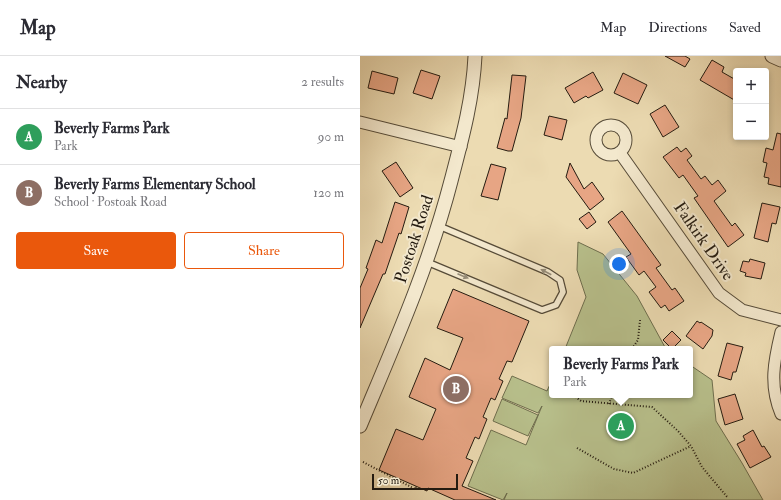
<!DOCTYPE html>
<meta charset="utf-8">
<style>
:root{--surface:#fff;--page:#f2f2f3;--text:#2b2b33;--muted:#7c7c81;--line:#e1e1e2;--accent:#ea580c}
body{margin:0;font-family:"IM FELL Double Pica",serif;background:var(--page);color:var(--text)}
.controls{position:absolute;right:12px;top:12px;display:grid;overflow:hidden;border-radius:4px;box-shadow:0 2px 6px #0003}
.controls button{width:36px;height:36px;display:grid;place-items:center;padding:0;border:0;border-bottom:1px solid var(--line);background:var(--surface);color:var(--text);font:20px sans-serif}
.scale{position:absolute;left:12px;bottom:10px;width:86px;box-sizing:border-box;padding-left:4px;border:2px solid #241b10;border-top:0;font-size:11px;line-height:14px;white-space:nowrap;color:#241b10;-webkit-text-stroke:3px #f3e8cd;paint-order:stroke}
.you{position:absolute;left:259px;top:208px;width:14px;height:14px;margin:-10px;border:3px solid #fff;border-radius:50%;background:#1a73e8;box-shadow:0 0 0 6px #1a73e833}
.badge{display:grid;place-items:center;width:26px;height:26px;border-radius:50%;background:var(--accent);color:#fff;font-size:13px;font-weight:700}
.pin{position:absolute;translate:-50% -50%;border:2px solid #fff;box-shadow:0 1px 4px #0006}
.popup{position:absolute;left:189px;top:290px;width:144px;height:52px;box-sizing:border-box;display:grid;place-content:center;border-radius:4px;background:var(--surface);filter:drop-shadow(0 1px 3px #0005);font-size:13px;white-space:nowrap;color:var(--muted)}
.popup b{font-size:15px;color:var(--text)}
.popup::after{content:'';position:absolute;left:50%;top:100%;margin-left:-8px;border:8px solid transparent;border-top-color:var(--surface)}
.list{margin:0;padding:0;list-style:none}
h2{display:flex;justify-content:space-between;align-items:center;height:52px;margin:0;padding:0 16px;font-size:17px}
h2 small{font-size:13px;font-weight:400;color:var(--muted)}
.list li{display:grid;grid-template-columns:26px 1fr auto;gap:12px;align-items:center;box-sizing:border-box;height:56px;padding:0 16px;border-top:1px solid var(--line)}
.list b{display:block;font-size:15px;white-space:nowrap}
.list p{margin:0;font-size:13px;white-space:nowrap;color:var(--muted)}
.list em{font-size:13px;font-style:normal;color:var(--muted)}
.actions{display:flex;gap:8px;padding:12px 16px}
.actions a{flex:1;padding:9px 0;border:1px solid var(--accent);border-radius:4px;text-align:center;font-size:14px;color:var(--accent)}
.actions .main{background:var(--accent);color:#fff}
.map{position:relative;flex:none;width:421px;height:444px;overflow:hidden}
header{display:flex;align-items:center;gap:24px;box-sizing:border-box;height:56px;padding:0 20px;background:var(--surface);border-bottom:1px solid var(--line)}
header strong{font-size:19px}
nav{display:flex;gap:22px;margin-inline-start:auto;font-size:14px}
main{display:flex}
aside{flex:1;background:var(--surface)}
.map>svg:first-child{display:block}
</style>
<header>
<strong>Map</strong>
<nav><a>Map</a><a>Directions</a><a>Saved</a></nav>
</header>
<main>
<aside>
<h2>Nearby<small>2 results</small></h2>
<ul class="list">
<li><span class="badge" style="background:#2e9e5b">A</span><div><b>Beverly Farms Park</b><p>Park</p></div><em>90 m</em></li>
<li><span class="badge" style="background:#8d6e63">B</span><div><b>Beverly Farms Elementary School</b><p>School · Postoak Road</p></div><em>120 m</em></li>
</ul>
<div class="actions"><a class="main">Save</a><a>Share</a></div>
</aside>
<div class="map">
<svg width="421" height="444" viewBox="0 0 421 444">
<rect width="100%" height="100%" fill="#ecdbb2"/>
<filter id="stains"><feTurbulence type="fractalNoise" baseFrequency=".005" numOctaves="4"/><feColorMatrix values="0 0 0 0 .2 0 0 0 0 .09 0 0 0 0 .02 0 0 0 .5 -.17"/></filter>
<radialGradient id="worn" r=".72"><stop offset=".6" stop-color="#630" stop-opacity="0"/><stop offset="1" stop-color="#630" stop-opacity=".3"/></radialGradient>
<!-- green -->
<path fill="#b8c08c" stroke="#6e6e4e" d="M218,186l25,12 34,42 29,53h-101l21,-52 -9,-27z
M330,309l22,15 4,41 26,42 21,37h-259l3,-7 -4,7 -35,-14 23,-56 35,15 16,-39 -4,7 -36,-15 10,-22 35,15 5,-11v15h138z
M142,343l36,16 -10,21 -35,-15z"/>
<!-- building -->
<path fill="#e7a584" stroke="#241b10" d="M305,0h20l5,3 -5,8z
M352,4l12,7 -2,5 14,8v21l-36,-21z
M61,14l19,6 -8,23 -19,-6z
M12,15l26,7 -4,16 -26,-6z
M233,16l10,18 -15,8 -2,-2 -12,7 -9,-15z
M263,17l24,12 -9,19 -24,-11z
M152,19l14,1 -5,42 -9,33h-4l-11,-3 8,-30 2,1z
M305,49l14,22 -16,10 -13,-23z
M189,60l18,4 -5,20 -18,-5z
M417,77l4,1v53l-13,-3 1,-6 -5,-1 3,-14 -4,-1 3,-14 7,2z
M317,91l4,5 5,-4 6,8 -5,4 14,19 4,-3 7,9 6,-5 8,11 -12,10 18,25 3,-3 9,12 -16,12 -34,-49 4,-2 -15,-21 -4,3 -16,-21z
M36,106l17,26 -13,9 -18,-26z
M210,107l14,26 8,-7 12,17 -14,11 -24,-33z
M131,108l15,4 -8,32 -17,-4z
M35,146l14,5 -8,27 -2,-1 -14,41h-2l-23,54v-40l8,-19 -2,-1 10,-28 6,3z
M402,147l18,4 -4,17 -4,-1 -4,19 -14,-4z
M262,155l39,54 -5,3 16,22 3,-2 9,13 -15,10 -4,-6 -4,3 -12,-16 7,-5 -12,-16 -5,4 -13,-18 5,-3 -23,-32z
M229,156l7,10 -9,7 -8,-10z
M390,203l15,4 -4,16 -16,-3 1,-3 -6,-2 3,-10 6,1z
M93,233l76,32 -17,41 -5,-1 -8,18 4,2 -8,19 -4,-2 -8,19 4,2 -8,20 -4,-2 -9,21 7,3 -11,25 34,14h-41l-27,-12 -1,3 -48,-21 17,-41 27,11 13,-31 -27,-12 16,-39 25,12 13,-32 -26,-10z
M337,265l3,2 1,-1 12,8 -1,6 -9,13 -17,-13z
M312,275l9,9 -9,9 -9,-9z
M367,287l16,4 -7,25h-3l-2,8 -13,-4z
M375,338l8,25 -18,6 -7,-26z
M393,374l9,17 2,-1 7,11 -21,11 -13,-24 8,-4 -2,-4z"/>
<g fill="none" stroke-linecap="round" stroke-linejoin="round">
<!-- service casing -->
<g stroke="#564b38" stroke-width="8">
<path id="service" d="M67,206l115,48 14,-5 7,-13 -3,-12 -12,-8 -109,-46"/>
</g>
<!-- minor casing -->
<g stroke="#564b38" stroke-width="13">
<path id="minor" d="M0,66l101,25
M236 84a15 15 0 1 1 30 0a15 15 0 1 1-30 0Z
M260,97l99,140 23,17 39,10
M421,276c-7,29 -12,53 0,82"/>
</g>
<!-- tertiary casing -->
<g stroke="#564b38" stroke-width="15">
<path id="tertiary" d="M412,0l9,4
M0,370c34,-81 69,-160 91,-245 11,-42 22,-82 24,-125"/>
</g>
<!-- path -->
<path stroke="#241b10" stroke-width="2" stroke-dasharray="1 2" stroke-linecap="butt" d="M272,293l6,-9 2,-20
M213,339l8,6 71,6 26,24 13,15 11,21 26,31
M249,348l3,-9
M217,392l37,21 19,4 58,-27
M3,406l52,27 1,-2"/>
<!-- service -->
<use href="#service" stroke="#f3e8cd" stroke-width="5.5"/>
<!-- minor -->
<use href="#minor" stroke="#f3e8cd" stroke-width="11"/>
<!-- tertiary -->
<use href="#tertiary" stroke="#f3e8cd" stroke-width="13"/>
</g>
<!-- one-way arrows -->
<defs><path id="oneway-solid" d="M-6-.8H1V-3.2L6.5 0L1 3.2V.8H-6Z"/></defs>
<g fill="#968c78">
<use href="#oneway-solid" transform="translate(186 216) rotate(-152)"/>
<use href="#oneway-solid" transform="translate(103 220) rotate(23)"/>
</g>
<g text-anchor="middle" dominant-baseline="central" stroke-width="4" stroke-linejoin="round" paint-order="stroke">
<!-- street labels -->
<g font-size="17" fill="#241b10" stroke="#f3e8cd">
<text transform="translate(54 183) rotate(-72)">Postoak Road</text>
<text transform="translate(344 185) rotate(55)">Falkirk Drive</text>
</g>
</g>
<rect width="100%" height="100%" filter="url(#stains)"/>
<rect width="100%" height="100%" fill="url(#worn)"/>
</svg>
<div class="controls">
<button>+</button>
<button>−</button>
</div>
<div class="scale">50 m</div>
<div class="you"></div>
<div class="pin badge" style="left:261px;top:370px;background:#2e9e5b">A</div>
<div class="popup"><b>Beverly Farms Park</b>Park</div>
<div class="pin badge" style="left:96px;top:333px;background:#8d6e63">B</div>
</div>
</main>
